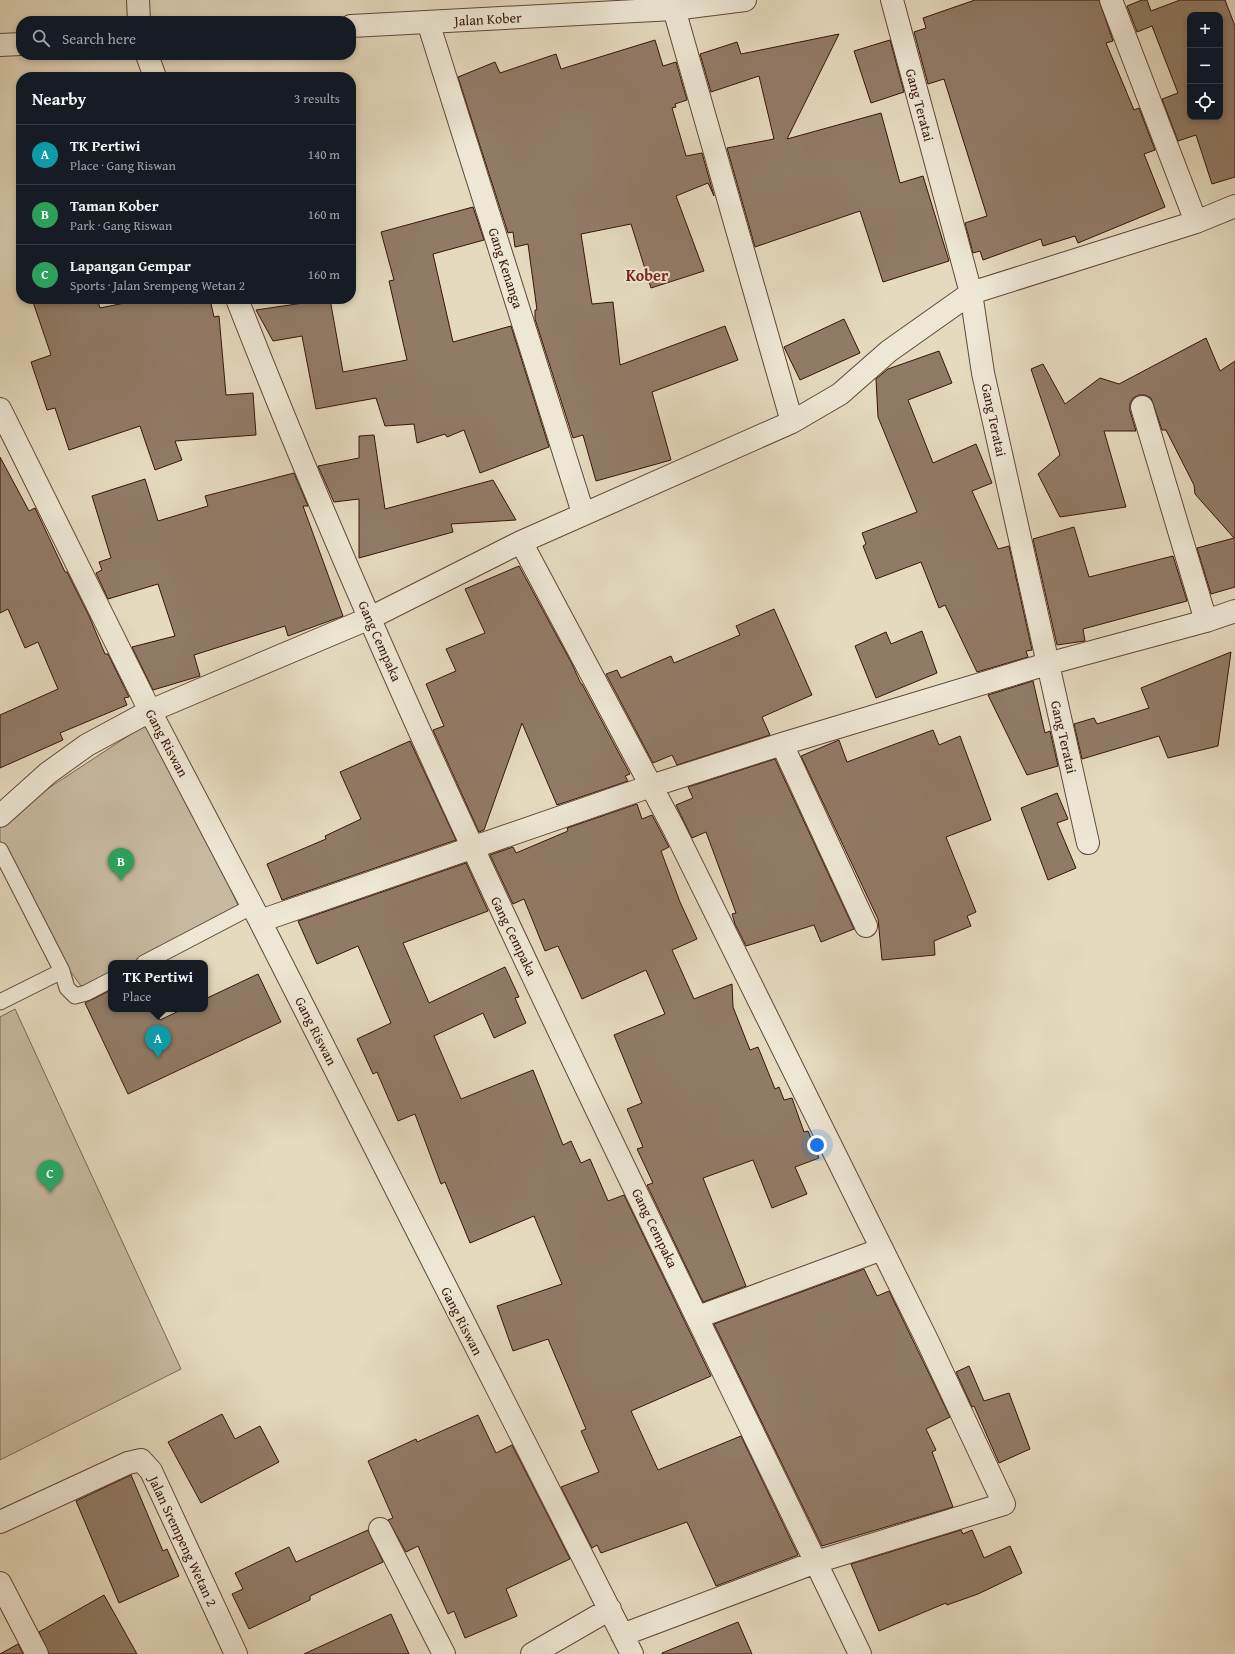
<!DOCTYPE html>
<meta charset="utf-8">
<style>
:root{--surface:#171b24;--page:#20242c;--text:#f1f3f6;--muted:#9ea1a6;--line:#363941;--accent:#c59692}
body{margin:0;font-family:"Gentium Book Plus",serif;background:var(--page);color:var(--text)}
.controls{position:absolute;right:12px;top:12px;display:grid;overflow:hidden;border-radius:8px;box-shadow:0 2px 6px #0003}
.controls button{width:36px;height:36px;display:grid;place-items:center;padding:0;border:0;border-bottom:1px solid var(--line);background:var(--surface);color:var(--text);font:20px sans-serif}
.you{position:absolute;left:817px;top:1145px;width:14px;height:14px;margin:-10px;border:3px solid #fff;border-radius:50%;background:#1a73e8;box-shadow:0 0 0 6px #1a73e833}
.badge{display:grid;place-items:center;width:26px;height:26px;border-radius:50%;background:var(--accent);color:#fff;font-size:13px;font-weight:700}
.pin{position:absolute;translate:-50% -33px;filter:drop-shadow(0 1px 2px #0008)}
.pin::after{content:'';position:absolute;top:21px;width:14px;height:12px;background:inherit;clip-path:polygon(0 0,100% 0,50% 100%)}
.popup{position:absolute;left:108px;top:960px;width:100px;height:52px;box-sizing:border-box;display:grid;place-content:center;border-radius:8px;background:var(--surface);filter:drop-shadow(0 1px 3px #0005);font-size:13px;white-space:nowrap;color:var(--muted)}
.popup b{font-size:15px;color:var(--text)}
.popup::after{content:'';position:absolute;left:50%;top:100%;margin-left:-8px;border:8px solid transparent;border-top-color:var(--surface)}
.list{margin:0;padding:0;list-style:none}
h2{display:flex;justify-content:space-between;align-items:center;height:52px;margin:0;padding:0 16px;font-size:17px}
h2 small{font-size:13px;font-weight:400;color:var(--muted)}
.list li{display:grid;grid-template-columns:26px 1fr auto;gap:12px;align-items:center;box-sizing:border-box;height:60px;padding:0 16px;border-top:1px solid var(--line)}
.list b{display:block;font-size:15px;white-space:nowrap}
.list p{margin:0;font-size:13px;white-space:nowrap;color:var(--muted)}
.list em{font-size:13px;font-style:normal;color:var(--muted)}
.icon{flex:none;width:22px;height:22px;fill:none;stroke:currentColor;stroke-width:2;stroke-linecap:round;stroke-linejoin:round}
.map{position:relative;flex:none;width:1235px;height:1654px;overflow:hidden}
.search{position:absolute;background:var(--surface);box-shadow:0 2px 6px #0003;left:16px;top:16px;width:340px;height:44px;display:flex;align-items:center;gap:10px;box-sizing:border-box;padding:0 14px;border-radius:16px;color:var(--muted);font-size:15px}
.panel{position:absolute;background:var(--surface);box-shadow:0 2px 6px #0003;left:16px;top:72px;width:340px;height:232px;border-radius:16px}
.map>svg:first-child{display:block}
</style>
<div class="map">
<svg width="1235" height="1654" viewBox="0 0 1235 1654">
<rect width="100%" height="100%" fill="#e5dabe"/>
<filter id="stains"><feTurbulence type="fractalNoise" baseFrequency=".005" numOctaves="4"/><feColorMatrix values="0 0 0 0 .2 0 0 0 0 .09 0 0 0 0 .02 0 0 0 .5 -.17"/></filter>
<radialGradient id="worn" r=".72"><stop offset=".6" stop-color="#630" stop-opacity="0"/><stop offset="1" stop-color="#630" stop-opacity=".3"/></radialGradient>
<!-- green -->
<path fill="#c7b99f" stroke="#7f6754" d="M154,719l87,193 -97,51h-33v17l-25,13 -44,-61 -42,-82v-30z
M15,1009l166,360 -181,91v-443z"/>
<!-- building -->
<path fill="#917b67" stroke="#371508" fill-rule="evenodd" d="M975,0h124l14,41 -7,2 28,67 5,-2 16,42 -11,4 21,53 -87,36 -3,-7 -32,10 -2,-7 -58,21 -3,-9 -7,2 -8,-30 22,-7 -43,-137 -16,5 -14,-52 12,-4 -3,-10z
M1142,0h5l4,11 29,-11h45l10,26v151l-23,7 -16,-49 -18,6 -16,-42 16,-6 -26,-67 -15,6 -10,-26zM1190,15h30v102h-30z
M839,34l-52,105 94,-26 19,70 23,-7 26,85 -66,21 -23,-71 -105,36 -28,-99 47,-9 -15,-63 -48,16 -11,-38 37,-12 4,12z
M655,40l8,26 13,-4 11,38 -12,4 1,3 -4,1 14,48 16,-3 12,43 -6,-13 -32,13 28,75 -53,17 -20,-64 -50,10 11,70 21,-2 7,63 105,-39 13,34 -86,32 19,68 -75,21 -13,-46 -10,3 -38,-119v-9h2l-9,-66 -13,3 -2,-15 -5,1 -50,-156 37,-15 5,11 56,-19 5,15z
M890,40l14,52 -33,11 -17,-52z
M473,207l11,33 -51,14 20,88 58,-16 38,121 -69,26 -16,-43 -17,7 -2,-3 -28,9 -3,-19 -29,2 -9,-28 -60,11 -14,-73 -29,5 -17,-31 74,-11 13,73 64,-12 -18,-79 5,-1 -13,-48z
M32,299h65l3,9 44,-9h66l4,18 5,-1 7,79 27,-2 3,42 -81,6 7,19 -27,10 -15,-44 -71,24 -14,-42 -8,2 -16,-48 20,-7z
M844,319l16,34 -60,27 -16,-33z
M1206,338l14,33 15,-10v226l-24,7 -14,-46 37,-10 -39,-44 -1,-9 -28,-55h-4l-11,-32 -6,-3h-6l-6,3 -3,6v7l6,20h-32l22,76 -66,10 -22,-43 22,-19 -29,-86 12,-5 22,40 35,-26 19,6z
M939,351l13,32 -44,17 25,63 43,-19 16,39 -20,8 26,58 11,-3 23,104 -6,1 2,6 -51,15 -32,-67 -6,3 -18,-46 -45,17 -13,-33 3,-2 -4,-11 55,-21 -39,-95 -2,-38 12,-10z
M374,435l11,74 108,-29 23,40 -65,4 2,8 -94,26v-59l-25,3 -16,-36 41,-8v-22z
M0,457l29,54 6,-3 30,64h2l22,44 16,38h3l21,43 -5,1 3,7 -67,28 3,7 -63,28v-53l58,-26 -20,-47 -13,6 -17,-39 -8,4z
M294,473l14,33h-5l40,110 -55,20 -3,-10 -91,29 6,21 -47,14 -21,-43 43,-11 -17,-52 -50,15 -12,-26 6,-3 -3,-8 12,-4 -19,-62 53,-17 13,42 50,-15 -3,-10z
M1074,527l15,50 84,-21 14,45 -104,28 2,12 -28,4 -24,-106z
M519,566l53,98 9,20h1l48,90 -5,2 3,5 -71,24 -35,-82 -38,107 -5,2 -46,-102 11,-4 -18,-42 30,-13 -10,-22 39,-16 -20,-44z
M774,609l38,86 -50,22 8,18 -93,30 -5,-10 -19,8 -47,-89 11,-4 4,8 50,-22 3,7 66,-28 -4,-9z
M922,631l15,42 -61,25 -21,-52 31,-14 5,12z
M1231,652l-13,94 -50,12 -9,-22 -77,23 -8,-35 20,-6 3,6 52,-16 -8,-20z
M1033,681l12,52 5,-2 8,35 -31,9 -39,-80z
M933,730l6,15 21,-9 31,84 -45,17 30,75 -9,4 4,10 -37,15 1,14 -53,5 -4,-41 -77,-163 38,-16 8,22z
M410,741l46,99 -174,60 -15,-36 59,-25 -1,-3 36,-17 -21,-47z
M775,759l79,170 -33,13 -7,-17 -68,21 -11,-22 -3,-10 4,-1 -30,-81 -14,6 -16,-33 17,-7 -5,-11z
M1057,793l11,26 -11,4 19,45 -28,12 -27,-72z
M637,804l5,15 10,-4 17,32 -8,4 19,51 17,37 -25,11 22,49 38,-15 1,23 17,43 8,-3 17,42 4,-2 5,13 8,-2 12,34 4,-1 11,27 -24,9 12,27 -35,14 -19,-48 -50,18 43,108 -43,16 -56,-117 6,-2 -16,-34 6,-2 -16,-38 15,-6 -28,-68 51,-21 -19,-44 -64,29 -24,-53 -13,5 -21,-52 -11,5 -23,-49 23,-8 3,6 52,-22 -1,-3z
M466,863l22,48 -85,32 26,60 76,-36 14,30 -4,1 11,25 -32,15 -11,-25 -49,23 27,63 72,-29 30,75 8,-4 10,22 9,-4 18,42 16,-6 87,181 -80,35 27,59 83,-34 57,119 -82,31 -29,-64 -86,31 -4,-8 -5,3 -31,-61 38,-15 -18,-41 5,-2 -38,-90 -35,12 -16,-45 65,-22 -28,-68 -64,27 -25,-61 -4,2 -26,-70 -17,7 -21,-49 -4,2 -16,-35 34,-16 -33,-77 -41,18 -19,-43z
M258,974l23,48 -153,72 -43,-91 26,-13v19h44l5,11 23,-11h22v-10z
M864,1269l13,27 12,-5 61,126 -24,12 10,21 -4,2 21,55 -131,39 -108,-222z
M969,1366l15,35 25,-8 21,56 -31,14 -25,-57 -2,1 -16,-35z
M222,1414l13,25 25,-13 19,36 -78,41 -33,-61z
M478,1415l18,38 16,-8 58,114 -64,30 11,27 -52,22 -11,-27 -6,3 -30,-68 -12,6 -18,-32 5,-2 -25,-57 48,-22 1,3z
M131,1475l32,76 4,-2 12,27 -60,27 -43,-102z
M368,1530l15,32 -73,34v4l-61,29 -17,-35 11,-5 -8,-16 54,-26 7,15z
M961,1530l2,4 9,-4 12,28 26,-12 12,27 -44,21 -31,11 -1,-2 -67,28 -28,-67z
M104,1595l33,59h-88l-10,-22z
M391,1614l18,40h-105z
M738,1622l14,32h-90v-1z
M18,1644l5,10h-23z"/>
<g fill="none" stroke-linecap="round" stroke-linejoin="round">
<!-- service casing -->
<g stroke="#624636" stroke-width="17">
<path id="service" d="M0,850l62,121 5,17 8,8 11,-3 25,-13
M144,963l109,-57
M0,1002l62,-31"/>
</g>
<!-- minor casing -->
<g stroke="#624636" stroke-width="24">
<path id="minor" d="M138,0l1,21
M892,0l79,293 12,80 105,470
M1111,0l85,222
M674,9l118,413
M428,22l155,491
M147,55l8,22
M237,299c181,464 408,907 623,1355
M1142,407l64,214
M0,409l150,302 110,210 372,733
M521,542l152,285 255,515 76,162 -188,58 -194,73
M782,744l84,182
M0,816l48,-43 39,-28 63,-34 220,-93 151,-76 271,-120 48,-28 49,-43 82,-58 225,-71 39,-16
M260,921l391,-135 131,-42 265,-80 159,-43 29,-10
M698,1317l184,-68
M0,1522l128,-59 13,-3 10,11 85,183
M380,1529l64,125
M0,1583l37,71
M532,1654l78,-45"/>
</g>
<!-- tertiary casing -->
<g stroke="#624636" stroke-width="24">
<path id="tertiary" d="M351,26l323,-17 71,-9
M0,45l21,-1"/>
</g>
<!-- service -->
<use href="#service" stroke="#eee7d5" stroke-width="15"/>
<!-- minor -->
<use href="#minor" stroke="#eee7d5" stroke-width="22"/>
<!-- tertiary -->
<use href="#tertiary" stroke="#eee7d5" stroke-width="22"/>
</g>
<g text-anchor="middle" dominant-baseline="central" stroke-width="4" stroke-linejoin="round" paint-order="stroke">
<!-- street labels -->
<g font-size="14" fill="#371508" stroke="#eee7d5">
<text transform="translate(488 19) rotate(-3)">Jalan Kober</text>
<text transform="translate(920 105) rotate(75)">Gang Teratai</text>
<text transform="translate(506 268) rotate(72)">Gang Kenanga</text>
<text transform="translate(994 420) rotate(78)">Gang Teratai</text>
<text transform="translate(380 641) rotate(66)">Gang Cempaka</text>
<text transform="translate(1064 737) rotate(77)">Gang Teratai</text>
<text transform="translate(167 743) rotate(62)">Gang Riswan</text>
<text transform="translate(514 936) rotate(64)">Gang Cempaka</text>
<text transform="translate(316 1031) rotate(63)">Gang Riswan</text>
<text transform="translate(655 1228) rotate(64)">Gang Cempaka</text>
<text transform="translate(462 1321) rotate(63)">Gang Riswan</text>
<text transform="translate(183 1541) rotate(65)">Jalan Srempeng Wetan 2</text>
</g>
<!-- quarter labels -->
<g font-size="16" font-weight="bold" fill="#7a1f14" stroke="#eee7d5">
<text x="647" y="275">Kober</text>
</g>
</g>
<rect width="100%" height="100%" filter="url(#stains)"/>
<rect width="100%" height="100%" fill="url(#worn)"/>
</svg>
<div class="controls">
<button>+</button>
<button>−</button>
<button><svg class="icon" aria-label="locate" viewBox="0 0 24 24"><circle cx="12" cy="12" r="6"/><path d="M12 2v4M12 18v4M2 12h4M18 12h4"/></svg></button>
</div>
<div class="you"></div>
<div class="pin badge" style="left:158px;top:1058px;background:#0f9aa8">A</div>
<div class="popup"><b>TK Pertiwi</b>Place</div>
<div class="pin badge" style="left:121px;top:881px;background:#2e9e5b">B</div>
<div class="pin badge" style="left:50px;top:1193px;background:#2e9e5b">C</div>
<div class="search"><svg class="icon" aria-label="search" viewBox="0 0 24 24"><circle cx="10" cy="10" r="6"/><path d="M15 15l6 6"/></svg>Search here</div>
<section class="panel">
<h2>Nearby<small>3 results</small></h2>
<ul class="list">
<li><span class="badge" style="background:#0f9aa8">A</span><div><b>TK Pertiwi</b><p>Place · Gang Riswan</p></div><em>140 m</em></li>
<li><span class="badge" style="background:#2e9e5b">B</span><div><b>Taman Kober</b><p>Park · Gang Riswan</p></div><em>160 m</em></li>
<li><span class="badge" style="background:#2e9e5b">C</span><div><b>Lapangan Gempar</b><p>Sports · Jalan Srempeng Wetan 2</p></div><em>160 m</em></li>
</ul>
</section>
</div>
